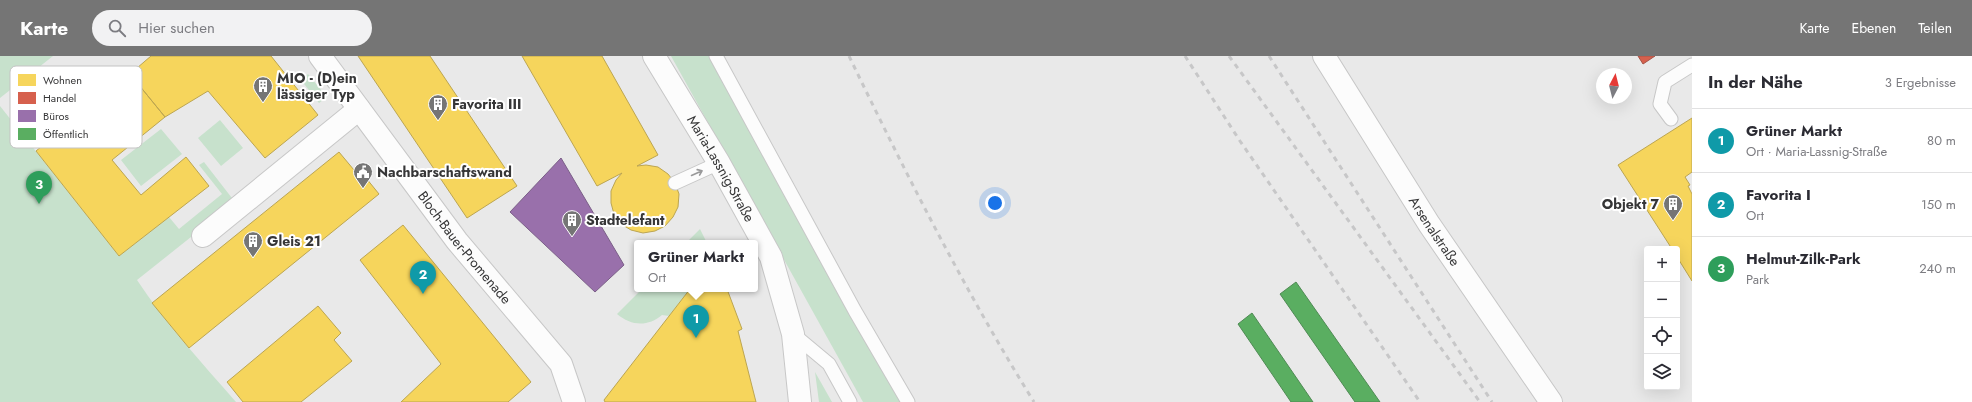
<!DOCTYPE html>
<html lang="de">
<meta charset="utf-8">
<style>
:root{--surface:#fff;--page:#f2f2f3;--text:#2b2b33;--muted:#7c7c81;--line:#e1e1e2;--accent:#757575}
body{margin:0;font-family:Jost,sans-serif;background:var(--page);color:var(--text)}
.controls{position:absolute;right:12px;bottom:12px;display:grid;overflow:hidden;border-radius:4px;box-shadow:0 4px 16px #0002}
.controls button{width:36px;height:36px;display:grid;place-items:center;padding:0;border:0;border-bottom:1px solid var(--line);background:var(--surface);color:var(--text);font:20px sans-serif}
.compass{position:absolute;left:1596px;top:12px;width:36px;height:36px;border-radius:50%;background:var(--surface);box-shadow:0 4px 16px #0002;rotate:7deg}
.you{position:absolute;left:995px;top:147px;width:14px;height:14px;margin:-10px;border:3px solid #fff;border-radius:50%;background:#1a73e8;box-shadow:0 0 0 6px #1a73e833}
.badge{display:grid;place-items:center;width:26px;height:26px;border-radius:50%;background:var(--accent);color:#fff;font-size:13px;font-weight:700}
.pin{position:absolute;translate:-50% -33px;filter:drop-shadow(0 1px 2px #0008)}
.pin::after{content:'';position:absolute;top:21px;width:14px;height:12px;background:inherit;clip-path:polygon(0 0,100% 0,50% 100%)}
.popup{position:absolute;left:634px;top:184px;width:124px;height:52px;box-sizing:border-box;display:grid;place-content:center;border-radius:4px;background:var(--surface);filter:drop-shadow(0 1px 3px #0005);font-size:13px;white-space:nowrap;color:var(--muted)}
.popup b{font-size:15px;color:var(--text)}
.popup::after{content:'';position:absolute;left:50%;top:100%;margin-left:-8px;border:8px solid transparent;border-top-color:var(--surface)}
.list{margin:0;padding:0;list-style:none}
h2{display:flex;justify-content:space-between;align-items:center;height:52px;margin:0;padding:0 16px;font-size:17px}
h2 small{font-size:13px;font-weight:400;color:var(--muted)}
.list li{display:grid;grid-template-columns:26px 1fr auto;gap:12px;align-items:center;box-sizing:border-box;height:64px;padding:0 16px;border-top:1px solid var(--line)}
.list b{display:block;font-size:15px;white-space:nowrap}
.list p{margin:0;font-size:13px;white-space:nowrap;color:var(--muted)}
.list em{font-size:13px;font-style:normal;color:var(--muted)}
.icon{flex:none;width:22px;height:22px;fill:none;stroke:currentColor;stroke-width:2;stroke-linecap:round;stroke-linejoin:round}
.map{position:relative;flex:none;width:1692px;height:346px;overflow:hidden}
header{display:flex;align-items:center;gap:24px;box-sizing:border-box;height:56px;padding:0 20px;background:var(--accent);color:#fff}
header strong{font-size:19px}
nav{display:flex;gap:22px;margin-inline-start:auto;font-size:14px}
.search{width:280px;height:36px;background:var(--page);display:flex;align-items:center;gap:10px;box-sizing:border-box;padding:0 14px;border-radius:22px;color:var(--muted);font-size:15px}
main{display:flex}
aside{flex:1;background:var(--surface)}
.map>svg:first-child{display:block}
</style>
<header>
<strong>Karte</strong>
<div class="search"><svg class="icon" aria-label="search" viewBox="0 0 24 24"><circle cx="10" cy="10" r="6"/><path d="M15 15l6 6"/></svg>Hier suchen</div>
<nav><a>Karte</a><a>Ebenen</a><a>Teilen</a></nav>
</header>
<main>
<div class="map">
<svg width="1692" height="346" viewBox="0 0 1692 346">
<rect width="100%" height="100%" fill="#e9e9e9"/>
<!-- green -->
<path fill="#c7e1cc" d="M0,0h53l-53,42z
M671,0h38l194,346h-40z
M86,11l17,20 -12,10 -13,-24z
M308,18l19,23 -8,6 -18,-23z
M0,50l119,150 50,-39 10,12 43,-35 -23,-29 5,-3 31,40 -98,78c29,44 65,83 99,122h-236z
M220,64l23,28 -22,18 -23,-28z
M161,73l21,25 -41,32 -20,-26z
M700,173l7,14h-21z
M642,233h48l-21,27 -7,-1c-14,12 -31,11 -45,-1z
M815,316l17,30h-13z"/>
<!-- homes -->
<path fill="#f6d55c" stroke="#bca551" d="M151,0h120l47,59 -53,43 -57,-67 -43,26 -35,-43z
M358,0h72l87,130 -50,32z
M522,0h80l56,99 -21,11 9,-1 12,2 10,7 7,9 4,11 -1,13 -5,10 -8,9 -10,5 -12,2 -12,-3 -10,-6 -7,-10 -3,-11v-12l5,-11 6,-7 -25,13z
M130,18l35,43 -53,43 29,35 45,-38 23,29 -90,70 -83,-105z
M1692,62v54l-7,5 5,8 -2,1 4,8v87l-15,-24v-8h-5l-54,-84z
M339,96l20,24 3,-3 17,21 -190,154 -37,-45z
M403,169l128,157 -23,20h-107l40,-38 -81,-104z
M690,233h37l15,40 -4,2 18,71h-151l-1,-2z
M318,250l23,27 -7,7 18,21 -51,41h-58l-16,-20z"/>
<!-- shops -->
<path fill="#d6604d" stroke="#a65346" d="M1638,0h17l-12,8z"/>
<!-- offices -->
<path fill="#9970ab" stroke="#7b5f88" d="M561,102l63,107 -29,27 -85,-80z"/>
<!-- public -->
<path fill="#5aae61" stroke="#4f8a54" d="M1296,226l84,120h-25l-75,-108z
M1252,257l61,89h-22l-53,-78z"/>
<g fill="none" stroke-linecap="round" stroke-linejoin="round">
<!-- lane casing -->
<g stroke="#c7c7c7" stroke-width="15">
<path id="lane" d="M716,0l139,255 53,91
M1671,63l-11,-15 5,-22 27,-17
M675,127l44,-20
M793,278l36,30 21,38"/>
</g>
<!-- street casing -->
<g stroke="#c7c7c7" stroke-width="24">
<g id="street">
<path id="s1" d="M320,0l137,185 104,123 13,38"/>
<path id="s2" d="M654,0l65,107 52,94 22,77 7,68"/>
<path d="M203,180l156,-127"/>
</g>
</g>
<!-- secondary casing -->
<g stroke="#c7c7c7" stroke-width="24">
<g id="secondary">
<path id="s3" d="M1324,0l105,168 122,178"/>
</g>
</g>
<!-- lane -->
<use href="#lane" stroke="#fcfcfc" stroke-width="13"/>
<!-- street -->
<use href="#street" stroke="#fcfcfc" stroke-width="22"/>
<!-- secondary -->
<use href="#secondary" stroke="#fcfcfc" stroke-width="22"/>
<!-- rail -->
<path stroke="#c7c7c8" stroke-width="3" stroke-dasharray="5 5" stroke-linecap="butt" d="M849,0c57,118 116,235 185,346
M1185,0l55,85 180,261
M1229,0l251,346
M1269,0l223,346"/>
</g>
<!-- one-way arrows -->
<defs><path id="oneway-shaft" d="M-6 0H5M1.5-3L5.5 0L1.5 3" fill="none" stroke-width="1.6" stroke-linecap="round" stroke-linejoin="round"/></defs>
<use stroke="#99999a" href="#oneway-shaft" transform="translate(697 117) rotate(-24)"/>
<!-- icons -->
<defs>
<g id="building-pin" transform="scale(1)"><path d="M0 17L-7.5 6A9.5 9.5 0 1 1 7.5 6Z" fill="#757575" stroke="#fff"/><path d="M-4-6H4V6H1V3H-1V6H-4ZM-2.5-4.3h1.7v1.8h-1.7ZM.8-4.3h1.7v1.8H.8ZM-2.5-1h1.7V.8h-1.7ZM.8-1h1.7V.8H.8Z" fill="#fff"/></g>
<g id="civic-pin" transform="scale(1)"><path d="M0 17L-7.5 6A9.5 9.5 0 1 1 7.5 6Z" fill="#757575" stroke="#fff"/><path d="M-.6-6.5H3V-4.5H.6V-3L4-1V1h2V6H-6V1h2V-1L-.6-3ZM-1.2 2.5V6h2.4V2.5Z" fill="#fff"/></g>
</defs>
<g fill-rule="evenodd">
<use href="#building-pin" x="263" y="30"/>
<use href="#building-pin" x="438" y="48"/>
<use href="#civic-pin" x="363" y="116"/>
<use href="#building-pin" x="1673" y="148"/>
<use href="#building-pin" x="572" y="164"/>
<use href="#building-pin" x="253" y="185"/>
</g>
<g text-anchor="middle" dominant-baseline="central" stroke-width="4" stroke-linejoin="round" paint-order="stroke">
<!-- poi labels -->
<g font-size="14" font-weight="bold" fill="#363637" stroke="#fff" text-anchor="start">
<text x="277" y="22">MIO - (D)ein<tspan x="277" dy="16">lässiger Typ</tspan></text>
<text x="452" y="48">Favorita III</text>
<text x="377" y="116">Nachbarschaftswand</text>
<text x="1659" y="148" text-anchor="end">Objekt 7</text>
<text x="586" y="164">Stadtelefant</text>
<text x="267" y="185">Gleis 21</text>
</g>
<!-- street labels -->
<g font-size="14" fill="#363637" stroke="#fff">
<text stroke="none"><textPath href="#s2" startOffset="131">Maria-Lassnig-Straße</textPath></text>
<text stroke="none"><textPath href="#s3" startOffset="207">Arsenalstraße</textPath></text>
<text stroke="none"><textPath href="#s1" startOffset="240">Bloch-Bauer-Promenade</textPath></text>
</g>
</g>
<!-- legend -->
<rect x="10" y="10" width="132" height="82" rx="6" fill="#fff" stroke="#c3c3c3" stroke-width="1"/>
<rect x="18" y="18" width="18" height="12" fill="#f6d55c"/>
<rect x="18" y="36" width="18" height="12" fill="#d6604d"/>
<rect x="18" y="54" width="18" height="12" fill="#9970ab"/>
<rect x="18" y="72" width="18" height="12" fill="#5aae61"/>
<g font-size="11" fill="#363637">
<text x="43" y="28">Wohnen</text>
<text x="43" y="46">Handel</text>
<text x="43" y="64">Büros</text>
<text x="43" y="82">Öffentlich</text>
</g>
</svg>
<div class="controls">
<button>+</button>
<button>−</button>
<button><svg class="icon" aria-label="locate" viewBox="0 0 24 24"><circle cx="12" cy="12" r="6"/><path d="M12 2v4M12 18v4M2 12h4M18 12h4"/></svg></button>
<button><svg class="icon" aria-label="layers" viewBox="0 0 24 24"><path d="M12 4l9 5-9 5-9-5zM3 14l9 5 9-5"/></svg></button>
</div>
<svg class="compass" viewBox="-18 -18 36 36"><path d="M0-13l5 13h-10z" fill="#e53935"/><path d="M0 13l5-13h-10z" fill="#7c7c81"/></svg>
<div class="you"></div>
<div class="pin badge" style="left:696px;top:282px;background:#0f9aa8">1</div>
<div class="popup"><b>Grüner Markt</b>Ort</div>
<div class="pin badge" style="left:423px;top:238px;background:#0f9aa8">2</div>
<div class="pin badge" style="left:39px;top:148px;background:#2e9e5b">3</div>
</div>
<aside>
<h2>In der Nähe<small>3 Ergebnisse</small></h2>
<ul class="list">
<li><span class="badge" style="background:#0f9aa8">1</span><div><b>Grüner Markt</b><p>Ort · Maria-Lassnig-Straße</p></div><em>80 m</em></li>
<li><span class="badge" style="background:#0f9aa8">2</span><div><b>Favorita I</b><p>Ort</p></div><em>150 m</em></li>
<li><span class="badge" style="background:#2e9e5b">3</span><div><b>Helmut-Zilk-Park</b><p>Park</p></div><em>240 m</em></li>
</ul>
</aside>
</main>
